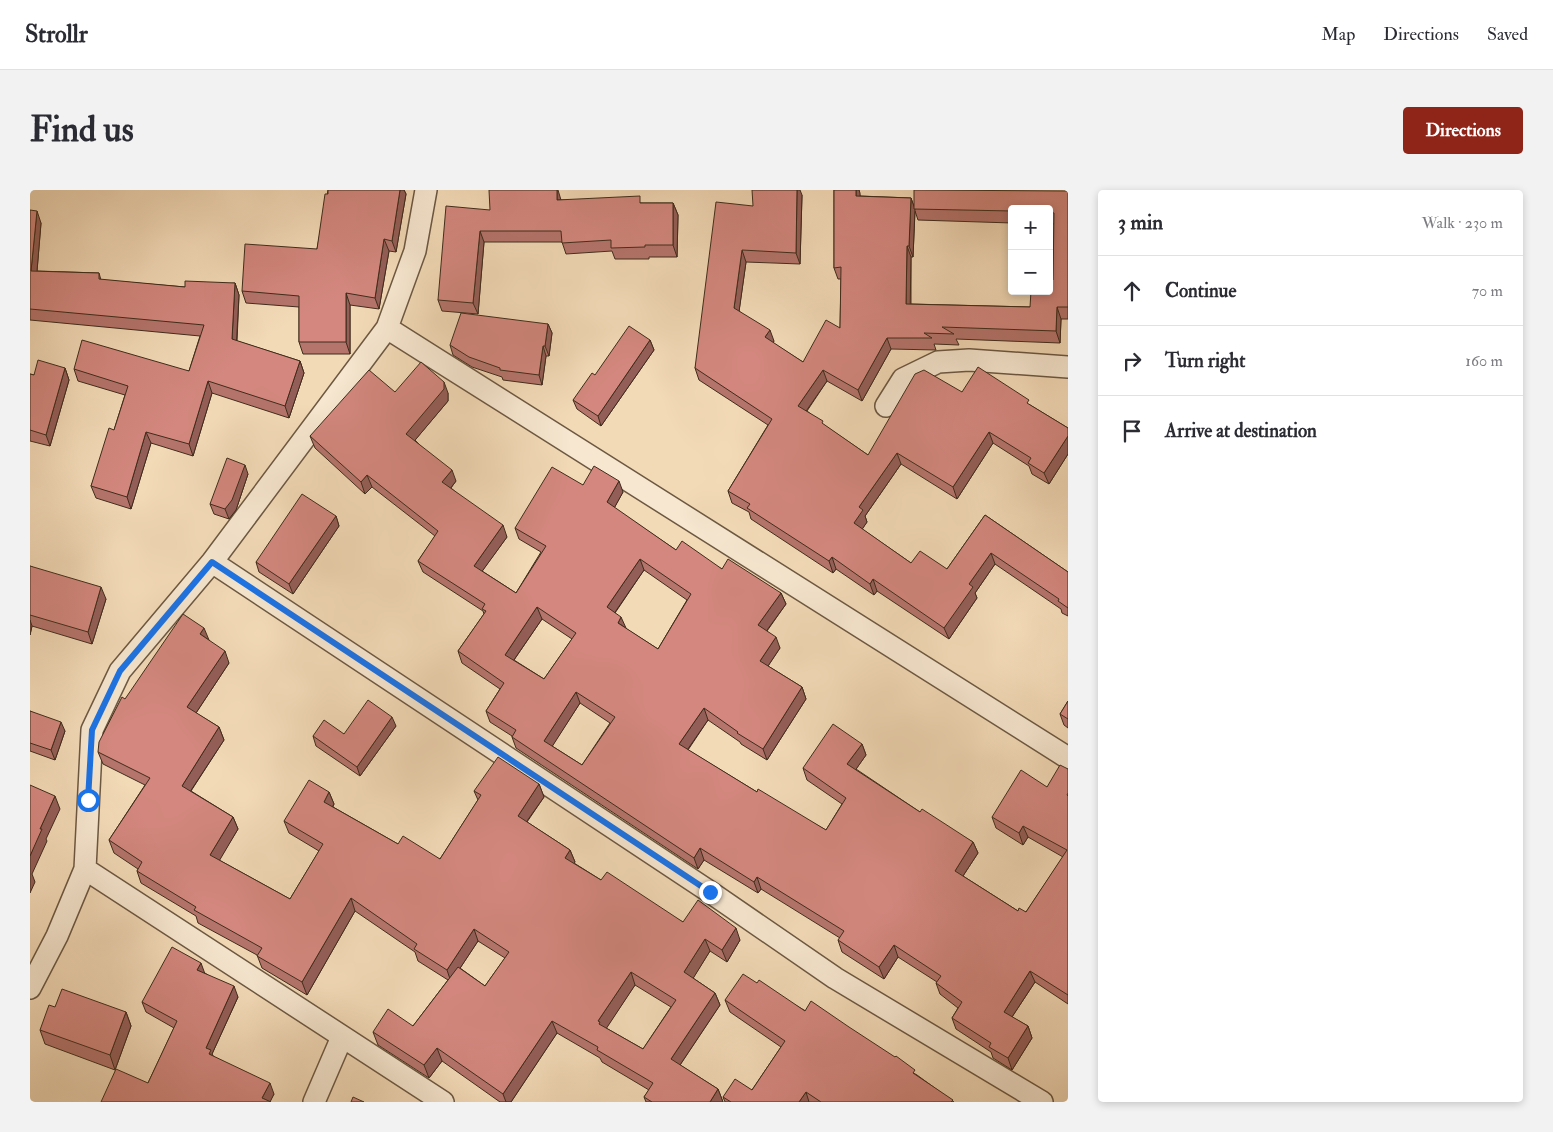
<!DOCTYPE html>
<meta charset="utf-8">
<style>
:root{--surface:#fff;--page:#f2f2f3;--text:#2b2b33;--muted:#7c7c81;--line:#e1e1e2;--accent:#8f2418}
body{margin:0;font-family:"IM FELL Double Pica",serif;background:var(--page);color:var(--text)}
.controls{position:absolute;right:15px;top:15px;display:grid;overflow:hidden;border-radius:5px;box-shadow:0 2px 8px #0003}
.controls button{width:45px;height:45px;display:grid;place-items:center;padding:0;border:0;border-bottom:1px solid var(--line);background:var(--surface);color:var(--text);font:25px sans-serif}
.stop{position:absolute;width:15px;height:15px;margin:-11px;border:4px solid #1a73e8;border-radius:50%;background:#fff}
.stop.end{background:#1a73e8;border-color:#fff;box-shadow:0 1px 5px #0008}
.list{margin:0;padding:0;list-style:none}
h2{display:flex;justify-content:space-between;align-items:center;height:65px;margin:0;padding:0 20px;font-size:21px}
h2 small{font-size:16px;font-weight:400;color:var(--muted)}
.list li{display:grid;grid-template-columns:32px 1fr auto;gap:15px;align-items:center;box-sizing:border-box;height:70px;padding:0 20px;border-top:1px solid var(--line)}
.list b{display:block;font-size:19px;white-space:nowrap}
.list em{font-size:16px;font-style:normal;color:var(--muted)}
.icon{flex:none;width:28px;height:28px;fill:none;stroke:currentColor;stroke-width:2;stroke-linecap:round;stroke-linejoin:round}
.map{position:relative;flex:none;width:1038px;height:912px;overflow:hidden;border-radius:5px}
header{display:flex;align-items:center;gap:30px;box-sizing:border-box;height:70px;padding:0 25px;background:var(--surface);border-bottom:1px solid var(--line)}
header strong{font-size:24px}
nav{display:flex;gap:28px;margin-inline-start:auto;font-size:18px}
.intro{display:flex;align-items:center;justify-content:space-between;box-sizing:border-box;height:120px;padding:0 30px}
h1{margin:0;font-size:35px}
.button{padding:12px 22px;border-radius:5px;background:var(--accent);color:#fff;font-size:18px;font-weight:700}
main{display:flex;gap:30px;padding:0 30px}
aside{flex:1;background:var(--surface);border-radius:5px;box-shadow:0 2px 8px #0003}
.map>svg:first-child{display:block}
</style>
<header>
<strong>Strollr</strong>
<nav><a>Map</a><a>Directions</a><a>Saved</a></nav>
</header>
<div class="intro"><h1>Find us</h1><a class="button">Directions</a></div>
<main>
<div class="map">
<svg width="1038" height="912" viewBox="0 0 1038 912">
<rect width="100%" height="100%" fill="#f3dab7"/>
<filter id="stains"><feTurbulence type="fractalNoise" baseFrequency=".004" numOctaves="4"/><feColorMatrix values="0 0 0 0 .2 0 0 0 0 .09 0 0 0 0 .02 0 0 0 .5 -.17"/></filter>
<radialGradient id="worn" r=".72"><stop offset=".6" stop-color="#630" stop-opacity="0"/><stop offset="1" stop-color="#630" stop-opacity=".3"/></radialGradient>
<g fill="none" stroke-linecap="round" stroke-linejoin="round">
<!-- minor casing -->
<g stroke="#6c5842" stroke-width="24">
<path id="minor" d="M357,138l681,430
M856,216l17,-27 35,-17 31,-2 99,7
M182,372l498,330 125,86 207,124
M55,679l358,233
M0,798l27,-52 28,-67 7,-139 28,-59 92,-109 175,-234 28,-77 11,-61
M284,912l28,-65"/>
</g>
<!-- minor -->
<use href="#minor" stroke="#f7e7d0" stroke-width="21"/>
</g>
<!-- wall -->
<path fill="#b5746c" stroke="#3f2c1b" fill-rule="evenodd" d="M298,0h76l2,4 -10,58 -7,-1 -10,58 -29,-4v49h-47l-4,-12v-35l-53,-4 -4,-12 75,-42z
M804,0h25l1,6 51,2 3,9 154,-16v128h-7l-1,24 -104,-4 3,6 -25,-1 2,6 -45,-1 -29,52 -35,-20 -20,30 17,14 44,30 94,-63 68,13 38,23v26l-19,30 -17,-10 -3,-8 -36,-23 -36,56 -56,-35 -36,52 2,6 -5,7 49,34 36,6 38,-54 83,57v44l-6,-3 -1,-4 -66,-45 -20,29 2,5 -28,41 -72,-48 -3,4 -38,-26 -3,4 -82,-54 -2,-7 -17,-9 -4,-12 40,-66 -69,-45 -4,-12 58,-162 49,-11 -2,69 -54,-2 -7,49 35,30 -1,2 30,19 37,-34 1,-49h-3l-4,-11zM982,19h37v15h5l-1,56 -23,27 -119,-3v-47h2l2,-46 3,9 94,3z
M531,10l82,3h30l5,12 -1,42h-28v2h-34l-3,-8 -46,3 -4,-12h-78l-6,72 -36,-3 -4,-11 52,-90z
M0,20l11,13 -4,48 62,2 2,7 84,7 50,-4 4,12 -2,46 63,20 4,12 -15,45 -77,-25 -19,63 -42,-13 -20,66 -35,-11 -5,-12 23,-56 11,-35 -47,-14 -4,-12 115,2 11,-35 -170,-16z
M518,134l4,9 -3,23h-3l-4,29 -39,-5 -1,-3 -30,-10 -19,-12 -3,-10z
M620,150l4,10 -53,76 -24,-17 -4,-9z
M35,178l4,12 -19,66 -20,-5v-67l4,1z
M365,202l53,1v8l-33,39 41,41 -5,7 56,49 -25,34 34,22 25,-41 -22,-13 -4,-11 68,-43 40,7 -9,16 62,42 105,43 5,11 -19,27 13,17 -12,18 34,21 4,12 -39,61 -26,-16 -1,-2 -32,-22 -20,30 69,42 69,38 16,-26 -35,-24 -4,-12 59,-24 4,11 -10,14 64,43 53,30 5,11 -15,23 55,35 8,1 37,-55 -35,-20 -5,8 -27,-17 -4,-11 55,-30 21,-18v235l-33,-22 -23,35 16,9 4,12 -20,32 -19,-12 -2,-6 -35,-23 -4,-11 6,-10 -18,-14 -4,-11 1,-1 -39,-25 -14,22 -42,-27 -4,-12 2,-2 -79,-49 -3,4 -54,-33 -6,9 -182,-121 -4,-11v-1l-22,-14 -4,-11 14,-22 -38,-26 -4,-12 26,-37 -1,-3 -60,-39 -5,-11 17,-25 -63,-49 -7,7 -50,-46 -5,-12zM614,380l43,30 -29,49 -33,-21 -10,-15zM512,429l30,20 -28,40 -30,-19zM550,513l30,20 -28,42 -30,-19z
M218,284l-12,36 -7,9 -15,-5 -4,-10z
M306,326l3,10 -46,68 -34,-22 -3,-10z
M0,376l76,33 -14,45 -60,-18 -2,9z
M178,449l21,24 -33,50 23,14 5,13 -33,51 42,26 5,12 -19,31 71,39 29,-48 -30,-18 -5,-12 45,-29 5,12 -1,3 65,37 42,15 38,-59 -4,-9 65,-7 5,13 -17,25 43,28 5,12 -1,1 27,17 82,42 57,18 -13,22 -17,-11 -17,27 22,15 5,12 -40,60 38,24 5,13h-77l-2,-5 5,-7 -47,-28 -2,-4 -43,-25 -46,69h-11l-58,-41 -13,17 -51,-33 -5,-13 40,-6 35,-46 -30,-19 -3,-9 -60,-41 -48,84 -45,-27 -5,-13 -59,-32 -2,-7 -55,-33 -4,-12 1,-2 -24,-16 -5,-13 36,-55 -42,-21 -5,-12zM448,751l27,17 -20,28 -25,-18zM605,795l36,22 -28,42 -37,-21z
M1038,511v27l-4,-3 -4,-11z
M0,521l35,20 -10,29 -25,-9z
M366,536l-36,50 -44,-30 -3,-10 31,-2z
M175,783l33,24 -26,57 1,2 61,38 -4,7 -122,-18 26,-55 -28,-16 -4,-10z
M727,793l160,92 37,27h-229l-2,-5 29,-7 29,-43 -51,-35 -5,-12z
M96,822l5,14 -16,44 -70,-26 -5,-14z"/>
<!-- shaded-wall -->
<path fill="#945e58" stroke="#3f2c1b" d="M370,0h4l2,4 -10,58 -4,-11z
M527,0h1l3,10h-4z
M767,0h3l2,5 -2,69 -4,-11z
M826,0h3l1,3v14l-4,-11z
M881,8l4,11 -2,48 -4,-11z
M643,13l5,12 -1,42 -4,-12z
M7,21l4,12 -5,60 -5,-12z
M450,41l4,11 -6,72 -5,-11z
M354,49l5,12 -10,58 -4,-11z
M877,56l4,11 -1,59 -4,-12z
M712,60l4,12 -8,57 -4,-11z
M205,93l4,12 -3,56 -4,-12z
M316,103l4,12v49l-4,-12z
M1027,117l4,12 -1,24 -4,-12z
M518,134l4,9 -3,23 -4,-10z
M740,140l4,11 -5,8 -4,-12z
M857,148l4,11 -29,52 -4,-11z
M620,150l4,10 -53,76 -3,-10z
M513,156l3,10 -4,29 -3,-10z
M270,171l4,12 -15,45 -4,-12z
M35,178l4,12 -19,66 -4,-11z
M793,180l4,11 -25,36 -4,-11z
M178,191l4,12 -19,63 -4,-12z
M414,192l4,11v8l-37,44 -5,-11z
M116,242l5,11 -20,66 -4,-12z
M959,242l4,11 -36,56 -4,-12z
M1038,246v18l-19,30 -5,-11z
M867,263l4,11 -36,52 2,6 -8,12 -5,-11 5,-16z
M215,275l3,9 -12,36 -7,9 -4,-10z
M422,280l4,11 -10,13 -4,-12z
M337,285l5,12 -7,7 -4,-12z
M589,291l4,11 -12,22 -4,-12z
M306,326l3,10 -46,68 -4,-10z
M473,335l4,12 -29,40 -4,-11z
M961,363l4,11 -20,29 2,5 -28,41 -5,-11 25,-44z
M802,367l4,12 -3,4 -4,-12z
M610,369l4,11 -33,48 -4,-11z
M843,389l4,12 -3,4 -4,-11z
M71,397l5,12 -14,45 -4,-12z
M751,403l5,11 -24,33 -4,-12z
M507,417l5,12 -33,48 -4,-12z
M591,427l5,11 -8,-5z
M0,430l2,6 -2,9z
M174,438l5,12 -9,-6z
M746,447l4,11 -16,24 -4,-11z
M195,461l4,12 -37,56 -5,-12z
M772,497l4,12 -39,61 -4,-11z
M546,502l4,11 -32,50 -4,-12z
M674,518l4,12 -25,36 -4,-12z
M362,527l4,9 -36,50 -3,-9z
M31,532l4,9 -10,29 -4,-10z
M189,537l5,13 -38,58 -4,-12z
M832,554l4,11 -14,20 -5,-11z
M509,594l5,13 -22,31 -4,-12z
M299,602l5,12 -6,10 -4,-12z
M25,606l5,13 -14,30 1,2 -15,33 3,8 -5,11v-37l10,-27z
M203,627l5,12 -23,39 -5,-13z
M993,636l5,11 -5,8 -4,-12z
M943,652l5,11 -19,29 -4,-11z
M670,658l4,12 -6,9 -4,-11z
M540,660l5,12 -5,8 -5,-12z
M727,687l4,12 -3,4 -4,-11z
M321,708l4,13 -48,84 -5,-13z
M706,738l4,12 -13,22 -5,-12z
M444,739l4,12 -27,41 -4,-12z
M675,749l5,12 -21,34 -5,-13z
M864,755l4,12 -14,22 -5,-12z
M171,773l4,11 -8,-4z
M1000,781l5,11 -27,41 -4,-11z
M601,782l4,13 -31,47v4l-6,-15z
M204,796l4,11 -26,57 3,7 -9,-13z
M685,803l5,12 -44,66 -5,-12z
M96,822l5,14 -16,44 -5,-15z
M522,831l5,12 -46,69h-5l-3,-8z
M998,836l4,12 -20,32 -4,-12z
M407,858l5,13 -13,17 -5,-13z
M240,893l4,11 -4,8 -8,-4z
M688,899l5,13h-13z
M776,902l3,10h-10z"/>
<!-- building -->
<path fill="#d3877e" stroke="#3f2c1b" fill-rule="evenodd" d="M298,0h72l-8,51 -8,-2 -9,59 -29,-5v49h-47v-46l-57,-5 3,-47 72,5 8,-55h3z
M459,0h68v10l83,-4v7h33v42h-28v2l-34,1v-8l-49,3 -1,-12h-81l-7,72 -35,-3 8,-94 44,4z
M722,0h45l-1,63 -54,-3 -8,58 36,22 -5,7 38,25 23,-42 14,8 1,-61 -7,1v-78h22v6l55,2 -2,48h-2l-1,58 124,3 1,-16h18v-11h4l1,-67 -5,-1v-3h-37v2l-98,-2v-19l154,1v116h-11l-1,24 -114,-4 12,7 -30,-1 8,5h-45l-29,52 -35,-20 -25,36 25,15 -1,2 46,32 47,-81 9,-4 38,22 16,-25 51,33 -2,3 41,25v8l-24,37 -16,-10 3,-5 -42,-26 -36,55 -56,-34 -38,54 4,3 -9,13 57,40 9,-12 27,18 38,-54 83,57v36l-10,-7 1,-2 -68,-46 -22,31 4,3 -29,41 -71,-49 -3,5 -38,-27 -3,4 -82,-53 3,-4 -22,-13 44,-72 -77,-51 21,-166 37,4z
M0,20l7,1 -6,60 68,2v6l86,8v-6l50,2 -3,56 68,22 -15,45 -77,-25 -19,63 -43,-12 -19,65 -36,-11 18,-58 5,2 14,-44 -54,-17 8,-29 107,31 15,-46 -174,-16z
M431,123l87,11 -3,22h-2l-4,29 -39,-5v-2l-31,-11 -19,-12z
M599,136l21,14 -52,76 -25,-16 19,-27 3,2z
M8,170l27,8 -19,67 -16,-5v-56l4,1z
M391,172l23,20v7l-38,45 46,36 -10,12 61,43 -29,41 42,27 30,-47 -31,-18 37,-61 31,18 11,-19 25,15 -12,21 69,48 6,-9 40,28 6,-10 53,34 -23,32 18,12 -16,24 42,26 -39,62 -26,-16 1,-1 -34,-24 -25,36 78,48 1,-3 68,41 20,-32 -43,-30 30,-44 29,20 -15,20 73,48 2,-3 51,33 -18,29 63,40 1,-3 7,4 41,-62 -44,-24 -4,7 -27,-16 29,-47 26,17 13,-22 8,4v24l-1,2 1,1v199l-38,-24 -26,41 24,14 -20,32 -19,-11 2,-4 -39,-25 10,-16 -26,-19 5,-7 -47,-31 -15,22 -41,-27 6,-9 -87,-54 -3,5 -54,-34 -6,10 -182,-121 4,-7 -30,-19 18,-28 -46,-32 28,-40 -4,-2 3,-5 -67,-43 20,-30 -71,-56 -6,7 -51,-46 59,-66 26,22zM610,369l51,35 -33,55 -40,-26 3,-6 -14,-10zM507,417l39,26 -32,46 -39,-24zM546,502l39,25 -33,48 -38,-24z
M197,268l18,7 -13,35 -7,9 -15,-5z
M272,304l34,22 -47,68 -33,-22z
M0,376l71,21 -13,45 -58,-17z
M153,424l21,14 -4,6 25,17 -38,56 32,20 -37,59 51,31 -23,38 80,44 33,-55 -39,-23 25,-41 20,12 -5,10 74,42 5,-8 37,23 41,-64 -7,-4 24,-34 41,27 -21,32 52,34 -5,8 36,22 6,-8 76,50 15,-22 38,28 -14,22 -17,-11 -21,33 31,21 -44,66 47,30 -8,13h-58l-8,-5 9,-14 -56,-33 1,-3 -46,-26 -49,73 -66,-46 -13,17 -51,-33 15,-23 25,17 45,-59 27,19 24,-34 -35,-23 -27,41 -33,-21 3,-5 -66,-46 -49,84 -45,-26 5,-8 -68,-38 2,-3 -59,-36 5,-9 -33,-22 41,-62 -52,-26 1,-10 23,-45 3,2zM601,782l45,28 -33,49 -44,-25 1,-2 -2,-1z
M338,510l24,17 -35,50 -44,-31 11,-16 20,14z
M1038,511v18l-8,-5z
M0,521l31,11 -10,28 -21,-7z
M0,595l25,11 -15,33h2l-12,27z
M142,757l29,16 -4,7 37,16 -28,62 5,2 -2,4 61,29 -8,15 9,4h-170l15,-33 32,14 29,-62 -35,-19z
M713,784l14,9 2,-3 46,31 6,-10 38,26 46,30 1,-1 19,14 -2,3 40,27 -2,2h-130l-15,-10 -7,10h-68l-8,-5 12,-18 17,11 33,-49 -60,-41z
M32,799l64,23 -16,43 -70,-25 9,-25 6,2z
M323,907l11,5h-13z"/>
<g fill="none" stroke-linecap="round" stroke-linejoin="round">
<!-- route -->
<path stroke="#1a73e8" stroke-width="6" d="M58,610l4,-70 28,-59 92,-109 498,330"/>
</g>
<rect width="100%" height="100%" filter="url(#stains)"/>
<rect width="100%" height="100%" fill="url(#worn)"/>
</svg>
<div class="controls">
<button>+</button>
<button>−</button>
</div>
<div class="stop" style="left:58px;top:610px"></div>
<div class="stop end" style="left:680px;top:702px"></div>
</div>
<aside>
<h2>3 min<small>Walk · 230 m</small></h2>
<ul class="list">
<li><svg class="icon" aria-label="ahead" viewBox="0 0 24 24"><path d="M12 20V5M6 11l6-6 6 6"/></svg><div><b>Continue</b></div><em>70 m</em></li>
<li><svg class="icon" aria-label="right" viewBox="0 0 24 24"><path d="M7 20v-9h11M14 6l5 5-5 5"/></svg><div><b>Turn right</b></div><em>160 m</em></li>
<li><svg class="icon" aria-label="arrive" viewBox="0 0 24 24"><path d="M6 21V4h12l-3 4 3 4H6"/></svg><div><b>Arrive at destination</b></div></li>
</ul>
</aside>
</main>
